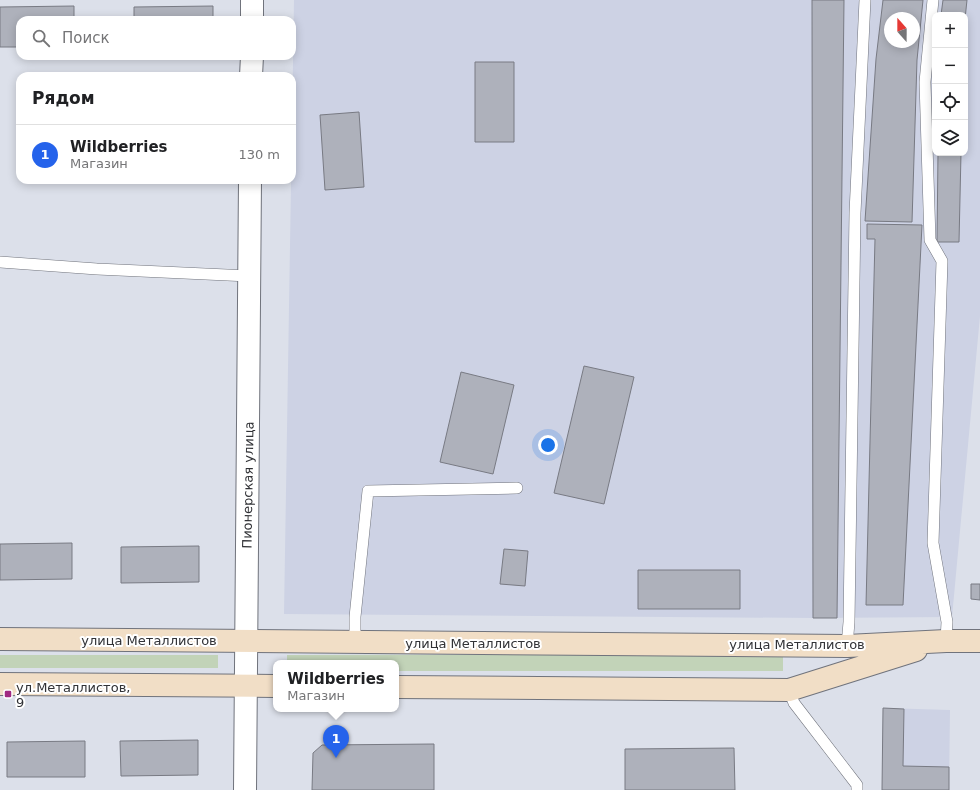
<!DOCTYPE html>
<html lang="ru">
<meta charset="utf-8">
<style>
:root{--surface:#fff;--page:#f2f2f2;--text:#202124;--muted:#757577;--line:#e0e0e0;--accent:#2563eb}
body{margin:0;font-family:"DejaVu Sans",sans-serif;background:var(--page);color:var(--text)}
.controls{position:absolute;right:12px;top:12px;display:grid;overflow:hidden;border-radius:8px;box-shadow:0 2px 10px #0003}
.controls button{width:36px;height:36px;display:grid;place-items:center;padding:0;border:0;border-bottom:1px solid var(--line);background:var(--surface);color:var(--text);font:20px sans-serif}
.compass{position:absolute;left:884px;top:12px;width:36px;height:36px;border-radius:50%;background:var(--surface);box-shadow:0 2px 10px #0003;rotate:339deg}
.you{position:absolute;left:548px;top:445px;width:14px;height:14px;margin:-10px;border:3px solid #fff;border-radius:50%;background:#1a73e8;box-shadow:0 0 0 6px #1a73e833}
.badge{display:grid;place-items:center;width:26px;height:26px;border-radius:50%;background:var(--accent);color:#fff;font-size:13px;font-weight:700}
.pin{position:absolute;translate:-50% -33px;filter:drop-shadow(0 1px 2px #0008)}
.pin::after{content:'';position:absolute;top:21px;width:14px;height:12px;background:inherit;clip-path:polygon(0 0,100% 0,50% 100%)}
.popup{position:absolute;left:273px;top:660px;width:126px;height:52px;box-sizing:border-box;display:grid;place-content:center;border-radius:8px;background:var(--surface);filter:drop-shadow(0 1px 3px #0005);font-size:13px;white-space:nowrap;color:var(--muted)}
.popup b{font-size:15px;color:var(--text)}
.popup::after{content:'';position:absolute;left:50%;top:100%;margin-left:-8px;border:8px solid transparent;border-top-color:var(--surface)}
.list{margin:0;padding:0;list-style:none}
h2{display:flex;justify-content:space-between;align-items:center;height:52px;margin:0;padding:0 16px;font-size:17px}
h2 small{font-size:13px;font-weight:400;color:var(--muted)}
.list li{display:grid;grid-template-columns:26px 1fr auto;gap:12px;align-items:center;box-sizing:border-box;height:60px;padding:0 16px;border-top:1px solid var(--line)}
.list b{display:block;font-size:15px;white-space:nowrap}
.list p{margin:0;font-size:13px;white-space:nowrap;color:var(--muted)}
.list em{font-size:13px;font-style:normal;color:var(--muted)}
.icon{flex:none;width:22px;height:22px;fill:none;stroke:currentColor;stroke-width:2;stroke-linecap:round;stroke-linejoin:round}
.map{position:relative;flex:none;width:980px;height:790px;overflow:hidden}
.search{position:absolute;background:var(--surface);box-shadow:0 2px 10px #0003;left:16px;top:16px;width:280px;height:44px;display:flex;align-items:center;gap:10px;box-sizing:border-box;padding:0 14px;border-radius:12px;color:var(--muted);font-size:15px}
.panel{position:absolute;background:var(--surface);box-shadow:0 2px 10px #0003;left:16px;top:72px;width:280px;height:112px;border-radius:12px}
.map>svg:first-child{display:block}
</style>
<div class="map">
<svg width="980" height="790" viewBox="0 0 980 790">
<rect width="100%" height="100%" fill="#dce0ea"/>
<!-- built -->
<path fill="#cdd2e4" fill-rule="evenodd" d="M294,0h686v316l-28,301 -139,1 -529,-4zM935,15h30v138h-30zM890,18h24v24h-24z
M883,708l67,2 -1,80h-67z"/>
<!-- green -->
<path fill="#c2d3b8" d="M783,654v17h-387v-8h-109v-8z
M0,655h218v13h-218z"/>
<!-- building -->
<path fill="#aeb1bb" stroke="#787a83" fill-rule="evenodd" d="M812,0h32l-7,618h-24z
M883,0h40l-6,60 -5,162 -47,-1 11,-162zM890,18h24v24h-24z
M943,0h24l-2,19v-4h-24z
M74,6v14h-54v27h-20v-40z
M213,6v14h-79v-13z
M475,62h39v80h-39z
M359,112l5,75 -39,3 -5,-75z
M938,153h23l-2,89h-22z
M867,224l55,1 -19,380h-37l9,-366h-8z
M584,366l50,11 -30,127 -50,-11z
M461,372l53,13 -21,89 -53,-12z
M72,543v36l-72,1v-36z
M199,546v36l-78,1v-36z
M504,549l24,2 -3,35 -25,-2z
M638,570h102v39h-102z
M971,584h9v16l-9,-1z
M883,708l21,1 -1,57 46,1v23h-67z
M198,740v35l-77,1 -1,-35z
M85,741v36h-78v-35z
M434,744v46h-122l1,-37 9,-8z
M734,748l1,42h-110v-41z"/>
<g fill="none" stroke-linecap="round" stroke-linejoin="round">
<!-- lane casing -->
<g stroke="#70737c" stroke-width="12">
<path id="lane" d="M933,0l-8,82 5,158 12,21 -9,282 14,79 -1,19
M0,262l97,7 152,7
M355,642v-25l13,-126 149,-3
M847,646l2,-24 6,-409 10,-213
M789,690l5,13 63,82v5"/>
</g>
<!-- street casing -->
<g stroke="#70737c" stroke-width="24">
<path id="street" d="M252,20v-20
M251,76l1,-20
M245,790l5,-610"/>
</g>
<!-- secondary casing -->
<g stroke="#70737c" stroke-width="24">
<path id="secondary" d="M0,639l847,7 99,-5h34
M0,684l276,2
M396,687l393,3 127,-40"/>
</g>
<!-- lane -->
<use href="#lane" stroke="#fff" stroke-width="11"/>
<!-- street -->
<use href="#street" stroke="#fff" stroke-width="22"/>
<!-- secondary -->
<use href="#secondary" stroke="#f1dec6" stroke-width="22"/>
</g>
<!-- markers -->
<rect fill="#a02982" stroke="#fff" stroke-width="1.5" x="4" y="690" width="8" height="8" rx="2"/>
<g text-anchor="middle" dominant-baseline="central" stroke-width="4" stroke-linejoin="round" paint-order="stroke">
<!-- street labels -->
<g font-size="13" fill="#313236" stroke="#fff">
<text transform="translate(248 485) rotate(-89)">Пионерская улица</text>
<text x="149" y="640">улица Металлистов</text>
<text x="473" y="643">улица Металлистов</text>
<text x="797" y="644">улица Металлистов</text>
</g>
<!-- poi labels -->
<g font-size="13" fill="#313236" stroke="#fff" text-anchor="start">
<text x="16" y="687">ул.Металлистов,<tspan x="16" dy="15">9</tspan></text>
</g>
</g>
</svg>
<div class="controls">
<button>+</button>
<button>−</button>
<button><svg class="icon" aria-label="locate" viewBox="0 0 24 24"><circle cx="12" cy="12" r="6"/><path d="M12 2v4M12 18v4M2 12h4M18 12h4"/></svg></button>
<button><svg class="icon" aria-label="layers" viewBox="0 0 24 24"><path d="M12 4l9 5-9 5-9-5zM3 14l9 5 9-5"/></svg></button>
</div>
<svg class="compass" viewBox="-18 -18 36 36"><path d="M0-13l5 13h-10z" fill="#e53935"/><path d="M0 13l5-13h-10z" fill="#757577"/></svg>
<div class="you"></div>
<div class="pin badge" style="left:336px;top:758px">1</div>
<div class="popup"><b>Wildberries</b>Магазин</div>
<div class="search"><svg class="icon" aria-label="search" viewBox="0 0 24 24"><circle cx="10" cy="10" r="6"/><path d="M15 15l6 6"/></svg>Поиск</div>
<section class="panel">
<h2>Рядом<small></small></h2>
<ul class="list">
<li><span class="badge">1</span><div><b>Wildberries</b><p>Магазин</p></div><em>130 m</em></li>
</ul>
</section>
</div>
